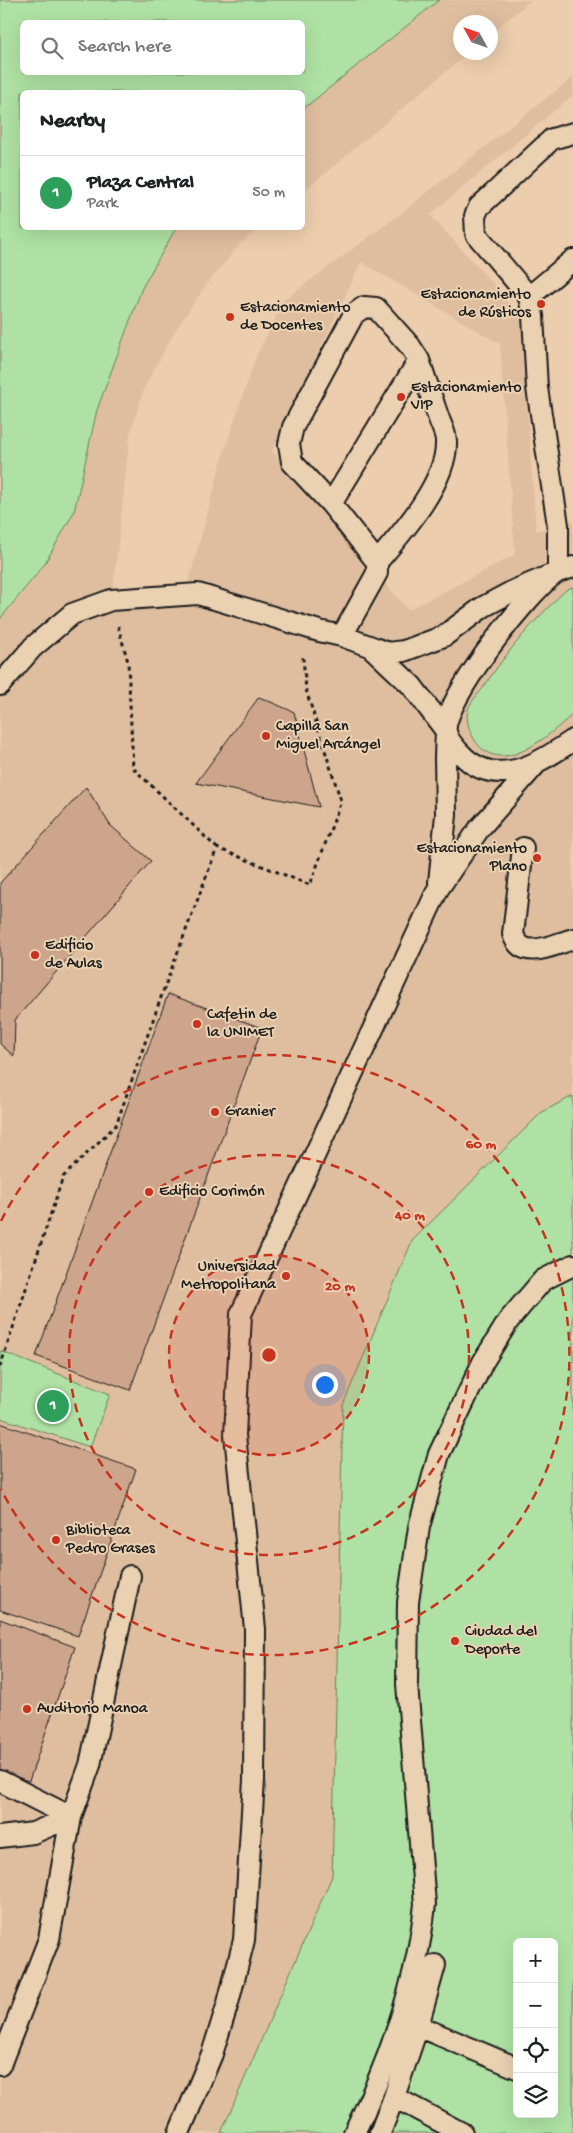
<!DOCTYPE html>
<meta charset="utf-8">
<style>
:root{--surface:#fff;--page:#f2f2f2;--text:#202124;--muted:#757577;--line:#e0e0e0;--accent:#7c3aed}
body{margin:0;font-family:"Gochi Hand",sans-serif;background:var(--page);color:var(--text)}
.controls{position:absolute;right:15px;bottom:15px;display:grid;overflow:hidden;border-radius:8px;box-shadow:0 5px 20px #0002}
.controls button{width:45px;height:45px;display:grid;place-items:center;padding:0;border:0;border-bottom:1px solid var(--line);background:var(--surface);color:var(--text);font:25px sans-serif}
.compass{position:absolute;left:453px;top:15px;width:45px;height:45px;border-radius:50%;background:var(--surface);box-shadow:0 5px 20px #0002;rotate:310deg}
.you{position:absolute;left:324px;top:1384px;width:18px;height:18px;margin:-12px;border:4px solid #fff;border-radius:50%;background:#1a73e8;box-shadow:0 0 0 8px #1a73e833}
.badge{display:grid;place-items:center;width:32px;height:32px;border-radius:50%;background:var(--accent);color:#fff;font-size:16px;font-weight:700}
.pin{position:absolute;translate:-50% -50%;border:2px solid #fff;box-shadow:0 1px 5px #0006}
.list{margin:0;padding:0;list-style:none}
h2{display:flex;justify-content:space-between;align-items:center;height:65px;margin:0;padding:0 20px;font-size:21px}
h2 small{font-size:16px;font-weight:400;color:var(--muted)}
.list li{display:grid;grid-template-columns:32px 1fr auto;gap:15px;align-items:center;box-sizing:border-box;height:75px;padding:0 20px;border-top:1px solid var(--line)}
.list b{display:block;font-size:19px;white-space:nowrap}
.list p{margin:0;font-size:16px;white-space:nowrap;color:var(--muted)}
.list em{font-size:16px;font-style:normal;color:var(--muted)}
.icon{flex:none;width:28px;height:28px;fill:none;stroke:currentColor;stroke-width:2;stroke-linecap:round;stroke-linejoin:round}
.map{position:relative;flex:none;width:573px;height:2133px;overflow:hidden}
.search{position:absolute;background:var(--surface);box-shadow:0 5px 20px #0002;left:20px;top:20px;width:285px;height:55px;display:flex;align-items:center;gap:12px;box-sizing:border-box;padding:0 18px;border-radius:8px;color:var(--muted);font-size:19px}
.panel{position:absolute;background:var(--surface);box-shadow:0 5px 20px #0002;left:20px;top:90px;width:285px;height:140px;border-radius:8px}
.map>svg:first-child{display:block}
</style>
<div class="map">
<svg width="573" height="2133" viewBox="0 0 573 2133">
<rect width="100%" height="100%" fill="#eccdad"/>
<filter id="ink" filterUnits="userSpaceOnUse"><feTurbulence type="fractalNoise" baseFrequency=".02" numOctaves="2"/><feDisplacementMap in="SourceGraphic" scale="10" xChannelSelector="R" yChannelSelector="G"/><feConvolveMatrix kernelMatrix="1 2 1 2 8 2 1 2 1" color-interpolation-filters="sRGB"/></filter>
<g filter="url(#ink)">
<!-- built -->
<path fill="#dfbea0" fill-rule="evenodd" d="M0,0h531l-40,34 -1,-12h-30v30l8,1 -165,139 -1,-100h-280v136h238l-19,15 -35,42 -34,51 -27,50 -15,48 -18,166 74,-9 38,-139 31,-93 30,-60 114,-84 174,-138v18l-143,120 67,73 24,33 15,210 37,-11v1613h-573zM22,22h280v50h-280zM361,262l139,82 15,211 -107,55 -136,-159zM517,1942h37v172h-37z"/>
<!-- green -->
<path fill="#aee1a3" stroke="#657e60" fill-rule="evenodd" d="M0,0h439l-136,109 -1,-17h-280v136h154l-34,60 -45,122 -23,102 -30,53 -44,54zM302,22v50h-280v-50z
M573,587v127c-24,21 -73,67 -99,25 -4,-7 -9,-20 -6,-29 2,-7 10,-16 15,-22 24,-37 52,-69 84,-99z
M573,1096v1037h-352l111,-257 11,-471 69,-164 130,-129zM517,1942h37v172h-37z
M0,1351l110,43 -20,53 -90,-29z"/>
<!-- building -->
<path fill="#cda58c" stroke="#1c1c1c" d="M259,697l35,15 25,95 -123,-24z
M86,787l24,38 41,36 -136,159 -1,36 -14,-12v-161z
M168,994l94,34 -132,362 -94,-34z
M0,1423l136,46 -58,167 -78,-26z
M0,1619l75,28 -46,134 -29,-9z"/>
<g fill="none" stroke-linecap="round" stroke-linejoin="round">
<!-- lane casing -->
<g stroke="#1c1c1c" stroke-width="24">
<path id="lane" d="M529,297l44,-37
M331,504l-39,-42 -3,-18 4,-17 61,-113 10,-7 12,1 34,38 9,14 -88,144 46,58v11l-35,63
M377,562c25,-29 71,-81 69,-121 0,-7 -5,-16 -7,-22 -7,-20 -13,-39 -20,-59
M573,567c-5,2 -10,3 -15,5 -26,14 -117,131 -112,160 2,9 9,16 15,22 35,37 79,9 112,-14
M372,648l40,38 34,45 -1,26 1,58 -7,67
M0,685l33,-38 39,-33 39,-14 87,-6 121,37 23,5 46,17 16,-2 40,-15 39,-29 30,-16 45,-19v-47l-21,-137 -4,-72 -4,-19 -53,-63 -1,-18 4,-9 73,-68 21,-6
M523,848l-10,86c9,28 39,11 60,5
M0,1781l71,36 -38,16 -33,4
M418,2026l17,-61
M0,2065l49,-126 22,-122 19,-52 40,-189
M394,2097l24,-71 99,42
M179,2133l33,-79 16,-51 16,-63 10,-160 1,-151 -20,-194 6,-121 197,-425 41,-60 57,-65
M354,2133c35,-71 63,-150 71,-229l-18,-220 1,-82 11,-75 20,-73 44,-92 26,-42 34,-40 30,-15
M380,2133l14,-36 68,36"/>
</g>
<!-- path -->
<path stroke="#1c1c1c" stroke-width="3" stroke-dasharray="4 4" stroke-linecap="butt" d="M118,626l10,36 5,106 84,80
M0,1367l63,-190 53,-52 49,-139 52,-138 93,37 31,-84 -35,-111 -3,-32 2,-3"/>
<!-- lane -->
<use href="#lane" stroke="#e9d1b1" stroke-width="20"/>
</g>
</g>
<!-- distance rings -->
<circle cx="269" cy="1355" r="100" fill="#c8321e" fill-opacity=".12"/>
<g fill="none" stroke="#c8321e" stroke-width="2.5" stroke-dasharray="9 6">
<circle cx="269" cy="1355" r="100"/>
<circle cx="269" cy="1355" r="200"/>
<path d="M1 1221A300 300 0 1 1 1 1489"/>
</g>
<!-- markers -->
<g fill="#c8321e" stroke="#e9d1b1" stroke-width="2">
<circle cx="541" cy="304" r="5"/>
<circle cx="230" cy="317" r="5"/>
<circle cx="401" cy="397" r="5"/>
<circle cx="266" cy="736" r="5"/>
<circle cx="537" cy="858" r="5"/>
<circle cx="35" cy="955" r="5"/>
<circle cx="197" cy="1024" r="5"/>
<circle cx="215" cy="1112" r="5"/>
<circle cx="149" cy="1192" r="5"/>
<circle cx="286" cy="1276" r="5"/>
<circle cx="56" cy="1540" r="5"/>
<circle cx="455" cy="1641" r="5"/>
<circle cx="27" cy="1709" r="5"/>
</g>
<g text-anchor="middle" dominant-baseline="central" stroke-width="4" stroke-linejoin="round" paint-order="stroke">
<!-- poi labels -->
<g font-size="16" fill="#1c1c1c" stroke="#e9d1b1" text-anchor="start">
<text x="531" y="295" text-anchor="end">Estacionamiento<tspan x="531" dy="18">de Rústicos</tspan></text>
<text x="240" y="308">Estacionamiento<tspan x="240" dy="18">de Docentes</tspan></text>
<text x="411" y="388">Estacionamiento<tspan x="411" dy="18">VIP</tspan></text>
<text x="276" y="727">Capilla San<tspan x="276" dy="18">Miguel Arcángel</tspan></text>
<text x="527" y="849" text-anchor="end">Estacionamiento<tspan x="527" dy="18">Plano</tspan></text>
<text x="45" y="946">Edificio<tspan x="45" dy="18">de Aulas</tspan></text>
<text x="207" y="1015">Cafetin de<tspan x="207" dy="18">la UNIMET</tspan></text>
<text x="225" y="1112">Granier</text>
<text x="159" y="1192">Edificio Corimón</text>
<text x="276" y="1267" text-anchor="end">Universidad<tspan x="276" dy="18">Metropolitana</tspan></text>
<text x="66" y="1531">Biblioteca<tspan x="66" dy="18">Pedro Grases</tspan></text>
<text x="465" y="1632">Ciudad del<tspan x="465" dy="18">Deporte</tspan></text>
<text x="37" y="1709">Auditorio Manoa</text>
</g>
</g>
<circle cx="269" cy="1355" r="8" fill="#c8321e" stroke="#e9d1b1" stroke-width="2.5"/>
<g font-size="15" text-anchor="middle" font-weight="bold" fill="#c8321e" stroke="#e9d1b1" stroke-width="4" stroke-linejoin="round" paint-order="stroke">
<text x="481" y="1148">60 m</text>
<text x="410" y="1219">40 m</text>
<text x="340" y="1290">20 m</text>
</g>
</svg>
<div class="controls">
<button>+</button>
<button>−</button>
<button><svg class="icon" aria-label="locate" viewBox="0 0 24 24"><circle cx="12" cy="12" r="6"/><path d="M12 2v4M12 18v4M2 12h4M18 12h4"/></svg></button>
<button><svg class="icon" aria-label="layers" viewBox="0 0 24 24"><path d="M12 4l9 5-9 5-9-5zM3 14l9 5 9-5"/></svg></button>
</div>
<svg class="compass" viewBox="-18 -18 36 36"><path d="M0-13l5 13h-10z" fill="#e53935"/><path d="M0 13l5-13h-10z" fill="#757577"/></svg>
<div class="you"></div>
<div class="pin badge" style="left:53px;top:1406px;background:#2e9e5b">1</div>
<div class="search"><svg class="icon" aria-label="search" viewBox="0 0 24 24"><circle cx="10" cy="10" r="6"/><path d="M15 15l6 6"/></svg>Search here</div>
<section class="panel">
<h2>Nearby<small></small></h2>
<ul class="list">
<li><span class="badge" style="background:#2e9e5b">1</span><div><b>Plaza Central</b><p>Park</p></div><em>50 m</em></li>
</ul>
</section>
</div>
